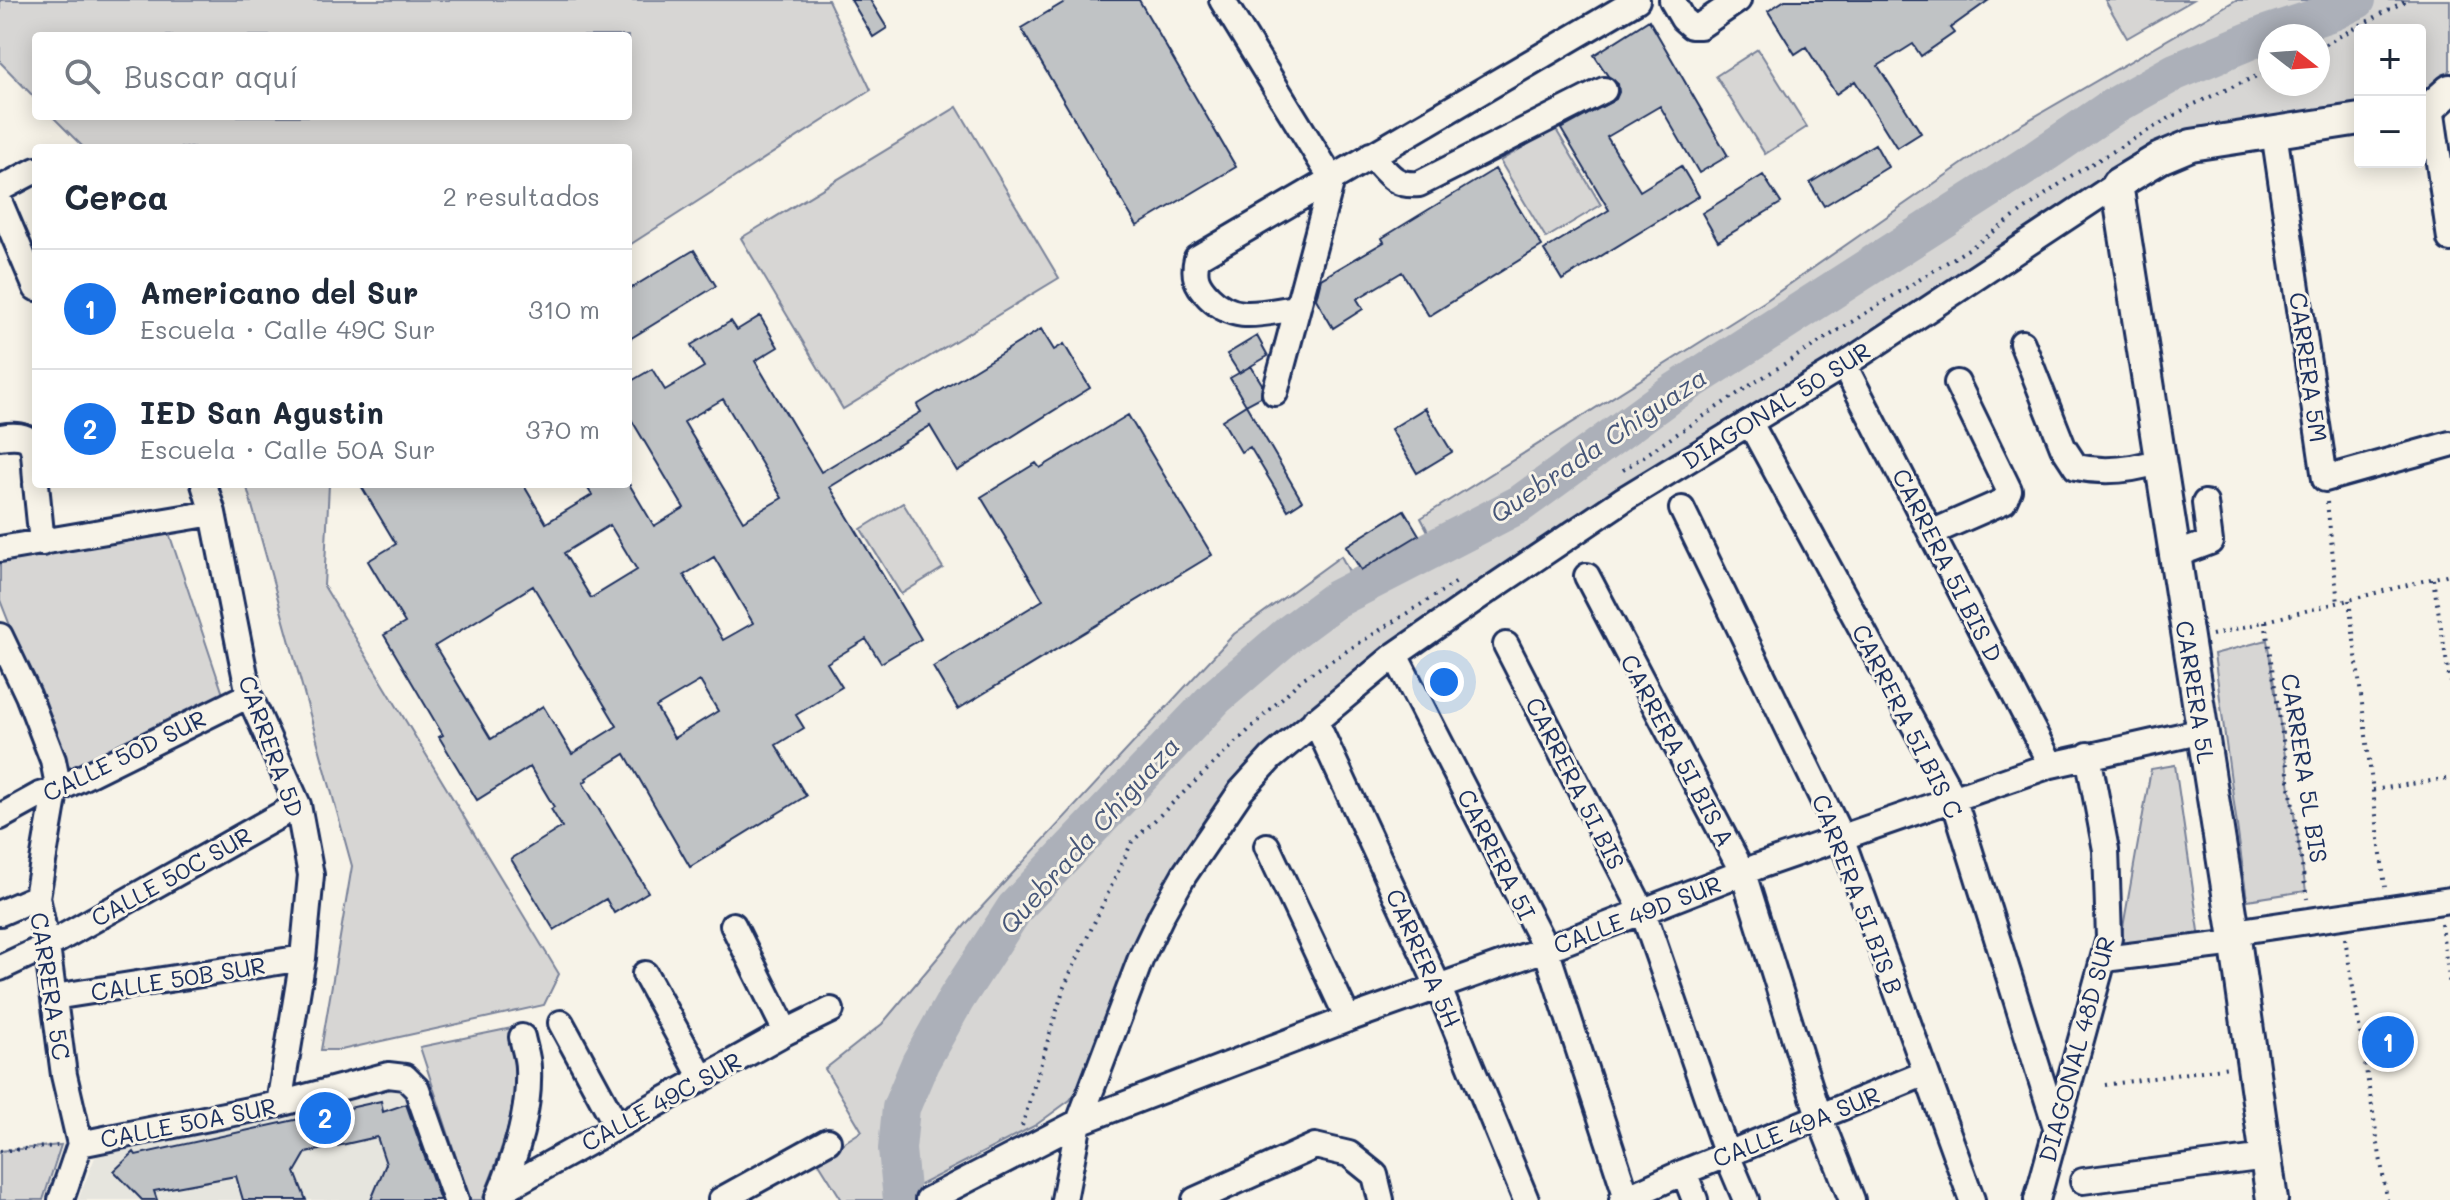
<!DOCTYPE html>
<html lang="es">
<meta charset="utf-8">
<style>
:root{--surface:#fff;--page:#f6f6f7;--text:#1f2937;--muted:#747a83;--line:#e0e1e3;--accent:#1a73e8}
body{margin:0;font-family:Mali,sans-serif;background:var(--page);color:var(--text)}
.controls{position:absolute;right:24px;top:24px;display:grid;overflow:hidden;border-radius:8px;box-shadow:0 4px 20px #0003}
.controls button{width:72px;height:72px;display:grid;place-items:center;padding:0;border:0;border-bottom:2px solid var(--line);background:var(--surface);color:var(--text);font:40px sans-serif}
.compass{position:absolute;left:2258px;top:24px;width:72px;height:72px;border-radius:50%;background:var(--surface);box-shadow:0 4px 20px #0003;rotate:107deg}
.you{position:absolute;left:1444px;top:682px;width:28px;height:28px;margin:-20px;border:6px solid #fff;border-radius:50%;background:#1a73e8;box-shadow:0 0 0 12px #1a73e833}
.badge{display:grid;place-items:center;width:52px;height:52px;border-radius:50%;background:var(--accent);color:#fff;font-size:26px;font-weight:700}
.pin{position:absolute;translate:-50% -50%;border:4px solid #fff;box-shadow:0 2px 8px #0006}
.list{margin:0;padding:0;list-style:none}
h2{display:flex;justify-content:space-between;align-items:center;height:104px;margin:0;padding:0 32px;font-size:34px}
h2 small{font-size:26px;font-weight:400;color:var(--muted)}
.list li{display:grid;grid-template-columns:52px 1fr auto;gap:24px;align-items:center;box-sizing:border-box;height:120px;padding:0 32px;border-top:2px solid var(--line)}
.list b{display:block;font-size:30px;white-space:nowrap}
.list p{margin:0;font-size:26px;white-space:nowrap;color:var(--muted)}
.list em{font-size:26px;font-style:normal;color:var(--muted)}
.icon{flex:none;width:44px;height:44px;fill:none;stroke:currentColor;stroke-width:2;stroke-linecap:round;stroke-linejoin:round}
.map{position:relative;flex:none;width:2450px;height:1200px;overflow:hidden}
.search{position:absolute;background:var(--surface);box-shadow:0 4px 20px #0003;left:32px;top:32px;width:600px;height:88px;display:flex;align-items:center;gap:20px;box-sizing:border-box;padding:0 28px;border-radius:8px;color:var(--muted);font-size:30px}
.panel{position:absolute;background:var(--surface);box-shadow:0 4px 20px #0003;left:32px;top:144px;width:600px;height:344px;border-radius:8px}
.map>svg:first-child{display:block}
</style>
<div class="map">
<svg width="2450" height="1200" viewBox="0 0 2450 1200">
<rect width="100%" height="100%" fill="#f7f3e8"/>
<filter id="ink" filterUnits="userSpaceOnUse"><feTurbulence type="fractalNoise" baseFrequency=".0125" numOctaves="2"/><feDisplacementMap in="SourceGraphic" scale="16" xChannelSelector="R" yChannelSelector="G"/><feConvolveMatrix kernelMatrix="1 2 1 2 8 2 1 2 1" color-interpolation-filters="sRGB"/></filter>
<g filter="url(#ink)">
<!-- built -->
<path fill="#e6e5de" d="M387,1084l27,9 37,107h-373l18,-45 13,-12z"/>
<!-- green -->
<path fill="#d7d6d4" stroke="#798299" stroke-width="2" fill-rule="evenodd" d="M0,0h828l43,90 -243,156v-98h-544l-32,-32h576v-80h-592v63l-36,-37z
M2105,0h88l-66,38z
M2236,0h214v70l-12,15 -18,12v-67h-60v77l-127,18 -319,181 -329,205 -179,122 -160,138 -57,73 -40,80 -63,154 -16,22 -34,25 -145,75h-49l-25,-40 45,-29 -37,-62 57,-45 84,-100 268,-290 107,-78 12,23 79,-40 -11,-21 343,-216 244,-170zM2270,36h48v48h-48z
M1758,49l49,78 -42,27 -49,-78z
M957,107l102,171 -216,131 -102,-171z
M1555,128l46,77 -55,33 -46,-77z
M246,484h83l-5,102 235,388 -15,31 -203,45h-20l31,-184z
M903,503l40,65 -42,26 -40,-65z
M169,533l59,176 -155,76 -73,-185v-44z
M2267,640l39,251 -59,9 -33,-246z
M2175,765l25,173 -81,12 32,-181z
M512,1028c10,69 -5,109 -30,172h-12l-50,-153z
M61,1145l-18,55h-43v-49z"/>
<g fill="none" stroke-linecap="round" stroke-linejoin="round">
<!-- river -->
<path stroke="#acb0b9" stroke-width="38" d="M902,1200l-5,-51 4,-41 19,-45 36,-64 59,-91 201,-211 74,-64 46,-34 184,-95 148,-108 367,-236 76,-52 64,-36 91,-38 67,-22 24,-12"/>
</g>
<!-- building -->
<path fill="#c0c3c5" stroke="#1b2f5e" stroke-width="2" fill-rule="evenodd" d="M851,0h19l17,28 -14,9z
M1068,0h71l97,167 -99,59 -116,-198z
M1785,0h204l-39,28 4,5 -33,23 -8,-12 -35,22 43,67 -24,15 -42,-67 -19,13 -30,-47 -11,7 -27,-43z
M1649,20l79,136 -29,17 -39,-67 -53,31 33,54 41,-25 18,30 -137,84 -18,-30 65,-40 -48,-81 55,-30 3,-7 -1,-8 -10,-8 -14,-21z
M1875,144l13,23 -64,39 -14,-23z
M1495,169l47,77 -113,70 -27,-44 -45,27 6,10 -30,19 -17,-29 5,-20 63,-37 -2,-4z
M1763,175l18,28 -63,38 -16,-28z
M694,250l22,36 -88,54v-50z
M760,316l18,31 -23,14 66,111 100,-60 -4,-7 124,-76 13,21 10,-6 26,44 -133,83 -27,-45 -100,61 91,152 -40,24 -15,-24 -39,24 15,24 -46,28 8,13 -28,17 30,51 -116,71 -65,-113 -39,24 1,2 -4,3 65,109 -34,21 -8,-14 -52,31 -43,-71 51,-32 -11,-18 3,-2 -24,-40 -53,33 -38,-63 4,-2 -59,-100 21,-12 -37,-62 28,-17 -36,-60h163l23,39 46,-28 -7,-11h44l25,42 30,-18 -56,-94v-31l24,-14 13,21 39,-23 -13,-22 40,-24 6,9zM723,399l59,99 -39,23 -59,-99zM610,525l27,45 -46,28 -27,-45zM714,557l39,66 -30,17 -39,-65zM533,586l84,140 -45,28 -29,-48 -52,33 -56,-93zM700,681l18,30 -44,27 -18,-31z
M1257,336l11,20 -29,17 -12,-19z
M1251,366l11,18 -1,13 -15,8 -16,-27z
M1246,405l56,96 -14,9 -38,-63 -9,5 -19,-32z
M1425,408l27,44 -35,21 -26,-44z
M1128,415l84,140 -254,154 -25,-42 110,-67 -62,-103 55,-34 4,5z
M1404,510l15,25 -58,35 -15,-24z
M381,1101l2,11 23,-8 34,96h-69l15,-36 -9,-27 -71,16 -11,19 11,28h-63l-7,-24 -82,15 3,9h-15l-28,-29 20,-19 2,3z"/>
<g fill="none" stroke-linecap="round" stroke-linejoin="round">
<!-- minor casing -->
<g stroke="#1b2f5e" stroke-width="30">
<path id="minor" d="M1222,0l110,179 -57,214
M1672,0l11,19 8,7h9l38,-26
M2431,107l19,132
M2274,132l51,347 125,-35
M1371,155c16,17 23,32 48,29l185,-94
M0,189l36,-19
M0,203l36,85
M1297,308c-34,4 -61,16 -88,-11 -13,-13 -16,-22 -12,-39l440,-258
M2022,343l41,104 13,20c28,6 57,3 84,-6
M1844,365l207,400
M1750,423l203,374 103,330
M0,437c39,-6 33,11 36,43
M36,484l6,59
M204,484l9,29 36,182 49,110 13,70 -8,83 -24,146
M1682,509l159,328 131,363
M1931,533l73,-32 5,-11 -52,-107
M0,549l213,-36
M2175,555l35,-13 -5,-39
M1587,576l156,297 76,243 33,84
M0,636l28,59 25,65 4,20 -20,117 10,49 17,129 16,69 -19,56
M1506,645l137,267 84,243 19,45
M1395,655l151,294 81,249
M1315,720l123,266 88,214
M0,817l40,-22 17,-5 192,-95
M1267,846l81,173
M0,913l37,-16
M733,925l53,107
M2234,932l216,-32
M2104,959l132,-16
M0,968l47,-22 251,-141
M645,974l57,104
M54,997l249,-39
M561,1023l56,103
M80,1144l199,-40 109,-29 17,2 12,12 39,111
M1684,1172l11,28
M2083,1181l183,-24
M501,1191l285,-159 45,-22
M498,1198c17,-39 32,-87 30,-130 0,-10 -4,-21 -6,-31
M721,1200l107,-59
M928,1200l151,-78 269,-103 211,-75 200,-78 292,-101 152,-34
M1064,1200l15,-78 62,-164 21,-44 22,-39 57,-84 30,-33 124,-103 85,-59 144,-97 220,-134 273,-181
M1195,1200l120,-54 34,8 26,21 6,25
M1622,1200l62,-28 242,-99
M2037,1200l72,-262 -3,-88 -18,-95"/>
</g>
<!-- major casing -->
<g stroke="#1b2f5e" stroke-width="36">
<path id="major" d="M2420,110l11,-3 19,-17
M2272,1200l-38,-268 -117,-748 43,-26 31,-13 169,-26"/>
</g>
<!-- path -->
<path stroke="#1b2f5e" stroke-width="4" stroke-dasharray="2 6" stroke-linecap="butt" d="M2318,48l89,-48
M1623,470l126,-84 229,-143 93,-67 119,-70 80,-36
M2327,502l11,101
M2433,579l17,103
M2349,600l36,287
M2265,621l42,278
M2212,635l238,-61
M2373,790l77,-12
M2441,924l9,62
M2345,938l42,262
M2105,1085l124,-18
M1022,1126l42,-139 68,-145 170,-163 158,-99
M0,1151l57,-5"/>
<!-- minor -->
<use href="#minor" stroke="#f7f3e8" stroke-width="24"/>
<!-- major -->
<use href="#major" stroke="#f7f3e8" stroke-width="30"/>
</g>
</g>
<g text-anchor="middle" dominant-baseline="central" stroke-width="6" stroke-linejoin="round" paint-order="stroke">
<!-- street labels -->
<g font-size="24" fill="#1b2f5e" stroke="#f7f3e8">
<text transform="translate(2309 367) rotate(82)">CARRERA 5M</text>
<text transform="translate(1776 405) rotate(-32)">DIAGONAL 50 SUR</text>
<text transform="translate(1948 565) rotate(63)">CARRERA 5I BIS D</text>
<text transform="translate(2196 692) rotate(81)">CARRERA 5L</text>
<text transform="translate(1908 721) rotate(63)">CARRERA 5I BIS C</text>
<text transform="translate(272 746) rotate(70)">CARRERA 5D</text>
<text transform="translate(1678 750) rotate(62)">CARRERA 5I BIS A</text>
<text transform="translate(124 755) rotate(-26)">CALLE 50D SUR</text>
<text transform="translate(2305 768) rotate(81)">CARRERA 5L BIS</text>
<text transform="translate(1576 783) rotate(63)">CARRERA 5I BIS</text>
<text transform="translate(1497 854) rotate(63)">CARRERA 5I</text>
<text transform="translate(171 876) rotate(-29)">CALLE 50C SUR</text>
<text transform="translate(1858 894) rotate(69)">CARRERA 5I BIS B</text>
<text transform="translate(1637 914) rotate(-21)">CALLE 49D SUR</text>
<text transform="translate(1424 958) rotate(66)">CARRERA 5H</text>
<text transform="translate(178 978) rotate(-9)">CALLE 50B SUR</text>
<text transform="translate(51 986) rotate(81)">CARRERA 5C</text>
<text transform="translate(2076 1049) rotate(-75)">DIAGONAL 48D SUR</text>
<text transform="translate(661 1101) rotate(-29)">CALLE 49C SUR</text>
<text transform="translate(188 1122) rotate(-11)">CALLE 50A SUR</text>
<text transform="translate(1796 1126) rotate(-22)">CALLE 49A SUR</text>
</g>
<!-- water labels -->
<g font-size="26" font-style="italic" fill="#465679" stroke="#f7f3e8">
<text transform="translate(1598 445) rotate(-34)">Quebrada Chiguaza</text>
<text transform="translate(1089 835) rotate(-48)">Quebrada Chiguaza</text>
</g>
</g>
</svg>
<div class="controls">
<button>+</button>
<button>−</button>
</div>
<svg class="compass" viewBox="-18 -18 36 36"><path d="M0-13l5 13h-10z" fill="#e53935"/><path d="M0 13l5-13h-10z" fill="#747a83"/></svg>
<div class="you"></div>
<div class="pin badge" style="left:2388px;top:1042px">1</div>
<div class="pin badge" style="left:325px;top:1118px">2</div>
<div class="search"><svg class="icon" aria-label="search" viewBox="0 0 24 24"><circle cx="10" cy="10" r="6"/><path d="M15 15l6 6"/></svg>Buscar aquí</div>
<section class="panel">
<h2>Cerca<small>2 resultados</small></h2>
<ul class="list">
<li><span class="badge">1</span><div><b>Americano del Sur</b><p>Escuela · Calle 49C Sur</p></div><em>310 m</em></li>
<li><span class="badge">2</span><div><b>IED San Agustin</b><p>Escuela · Calle 50A Sur</p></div><em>370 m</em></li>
</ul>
</section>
</div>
